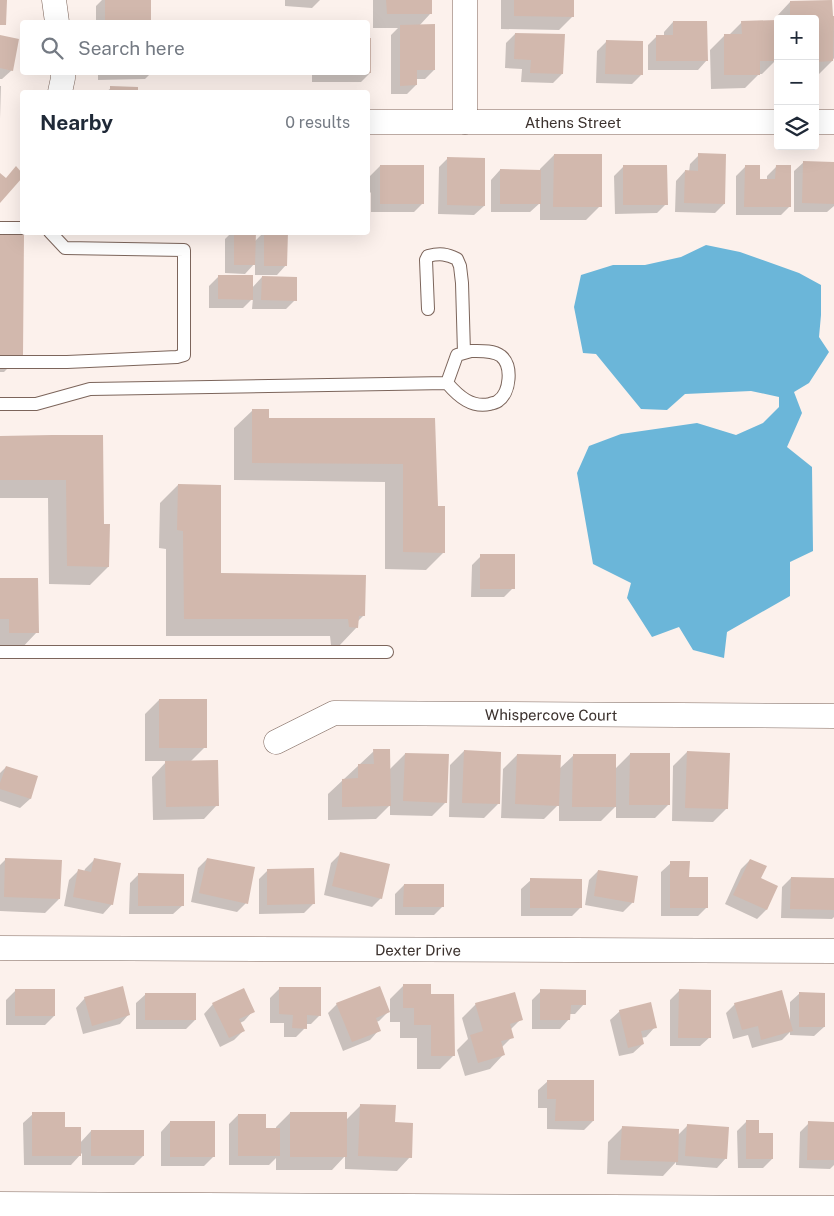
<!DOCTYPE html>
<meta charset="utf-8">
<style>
:root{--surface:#fff;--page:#f6f6f7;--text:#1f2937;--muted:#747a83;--line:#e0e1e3}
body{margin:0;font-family:"Public Sans",sans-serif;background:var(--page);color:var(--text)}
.controls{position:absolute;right:15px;top:15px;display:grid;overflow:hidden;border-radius:5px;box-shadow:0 5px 20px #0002}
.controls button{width:45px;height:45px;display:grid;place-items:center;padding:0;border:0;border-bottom:1px solid var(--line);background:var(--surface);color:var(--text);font:25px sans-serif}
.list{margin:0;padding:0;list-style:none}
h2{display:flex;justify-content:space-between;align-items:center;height:65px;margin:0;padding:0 20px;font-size:21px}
h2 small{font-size:16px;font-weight:400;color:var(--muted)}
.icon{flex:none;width:28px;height:28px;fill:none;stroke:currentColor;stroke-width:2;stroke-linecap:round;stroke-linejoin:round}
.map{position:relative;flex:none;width:834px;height:1216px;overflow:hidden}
.search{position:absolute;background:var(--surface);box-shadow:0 5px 20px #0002;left:20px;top:20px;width:350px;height:55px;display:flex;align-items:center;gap:12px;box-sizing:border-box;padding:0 18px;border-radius:5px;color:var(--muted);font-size:19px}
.panel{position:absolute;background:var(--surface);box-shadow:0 5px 20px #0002;left:20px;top:90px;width:350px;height:145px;border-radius:5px}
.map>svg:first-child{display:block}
</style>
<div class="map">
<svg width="834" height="1216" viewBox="0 0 834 1216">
<rect width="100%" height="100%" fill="#fcf1ec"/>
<!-- water -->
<path fill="#6bb6d9" d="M706,245l34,7 59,21 22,12v30l-2,22 10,15 -20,31 -15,9 8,21 -15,34 25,20 1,84 -23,11v34l-63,36 -3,26 -31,-8 -14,-23 -27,10 -25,-39 4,-15 -38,-19 -16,-91 12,-27 32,-12 76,-11 39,12 27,-12 16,-16v-10l-28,-6 -66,3 -18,16 -26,-1 -45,-55 -13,-1 -9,-46 7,-32 32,-10h32l36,-8z"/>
<!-- shadow -->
<path fill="#0003" d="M102,0h47l1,22h-54v-16z
M285,0h35l-8,8 -27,-2z
M373,0h57v14l-11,12 15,44 -9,9h-9v6l-9,9h-16v-59l7,-7h-25z
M501,0h72v16l-14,14 -58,-1z
M790,2l44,15v41l-2,3 -14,14h-3v-56h-37v57l-1,-17 -15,15h-3l-14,14 -34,1 -1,-39 14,-14h4l14,-14 35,-1v-5z
M673,22l34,38 -9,10h-50v-25l9,-9h7v-4z
M515,34l47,40 -9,9 -32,-1 1,-13 -17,-1 1,-25z
M0,36l12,34 -10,9h-2z
M368,39l2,1v33l-9,9h-49v-10h56z
M606,42l35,33 -9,9 -36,-1 1,-32z
M98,72h54l-7,7 -47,1z
M0,86h1l-1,33z
M111,88h26v4h-31z
M554,155l46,51 -14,14h-46v-17l-10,9h-39v-32l9,-10 40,1v-2z
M699,155l25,49 -9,9 -40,-1 1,-31 9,-10 4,1 1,-8z
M448,158l36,48 -10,9 -36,-1 1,-47z
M368,159h1v18l11,-11 43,37 -9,9h-43v-20l-3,3z
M804,162l30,1v43l-7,6h-33v-41z
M623,167l43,37 -9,9 -42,1 -1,-38z
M745,167l14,13h8v-4l9,-9 14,39 -9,9h-45v-39z
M232,232h22v10l10,-10h22v33l-9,10h-22v-12l-10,11 -20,-1v-34z
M0,236l22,118 -18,18h-4z
M219,276l33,12 10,-11 33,23 -9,9h-34l1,-11 -10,10h-34v-22z
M253,410l15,10h166l3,87 7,45 -18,18 -41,-1v-87l-151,-2v-52z
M0,437h102l1,88 5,42 -18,18 -41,-1 -1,-86h-48z
M178,485l41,89 145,41 -7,7v5l-18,19 -8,-1 -1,-9h-164v-87l-7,-1 1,-45z
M481,556l32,32 -9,9h-33l1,-32z
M0,579l37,53 -18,19h-19z
M159,700l46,47 -15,15 27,43 -13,14 -51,1 -1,-43 15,-16h-22v-47z
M374,751l15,19 16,-16 41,48 -14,14 -42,-1v-10l-14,14 -48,1v-26z
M464,751l34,53 -14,14 -35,-1 1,-52z
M687,752l40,56 -14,14 -41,-1 1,-55z
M630,754l39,50 -14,14h-39v-12l-15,15h-42v-17l-15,15 -43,-1 2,-49 14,-14 42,14 15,-14 41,14z
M6,767l31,10 -7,22 -10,9 -20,-7v-28z
M340,854l41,44 -9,9 -48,-12 7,-32z
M6,859l53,40 -14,14 -45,-2v-46z
M207,859l39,44 -9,9 -46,-10 7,-34z
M94,860l18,44 -9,10 -39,-8 5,-26 9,-9 6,1 1,-3z
M750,860l10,19 16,8 -10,23 -9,9 -32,-15 16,-35z
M671,863l17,15 19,29 -9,9h-37v-44z
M268,870l45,34 -9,9 -45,1v-35z
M598,871l35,31 -10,10 -38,-7 4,-25z
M139,874l44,31 -10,9h-44l1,-31z
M791,878l43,1v38l-2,2 -51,-1 1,-31z
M531,880l50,27 -9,9h-51v-27z
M404,885l39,21 -9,9h-39v-21z
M404,985l26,10 24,60 -14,14h-23v-31h-17v-16h-10v-23z
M280,988l40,27 -9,9h-5l-1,4 -9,9h-12v-14h-14v-25z
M16,990l38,26 -9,9h-39v-25z
M541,991l43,13 -9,10h-6v5l-9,10h-28v-29z
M679,991l31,46 -10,9h-30v-46z
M800,993l24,34 -10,9 -24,-1v-3l-8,8 -30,8 -4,-13 -15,4 -7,-26 9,-9 55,20v-22z
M146,994l49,26 -9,9h-50v-26z
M85,998l44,16 -9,10 -37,10 -7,-26z
M213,1004l40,7 -9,10 -4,2 3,8 -9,9 -14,7 -16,-33z
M337,1004l51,8 -9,9 -3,1 3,8 -9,10 -27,11 -15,-38z
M476,1004l45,15 -11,11 2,7 -11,11 2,7 -13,14 -25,7 -8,-26 11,-11 -6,-21z
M620,1011l35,16 -9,10 -5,1 2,6 -10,9 -14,3 -9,-36z
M548,1081l45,40 -9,9 -37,-1v-21h-9v-18z
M361,1105l33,19 16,33 -13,14 -52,-2v-13l-13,14h-56v-12l-7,7h-40v-41l9,-9 26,14h12v-2l14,-14 56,7z
M33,1114l30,14 17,15 11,-12 52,25 -9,9h-52v-12l-11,12h-47l-1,-42z
M170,1122l44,34 -10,10h-43v-34z
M746,1122l12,13 14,24 -9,9h-25l-1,-37z
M809,1123l25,1v41l-4,4 -31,-1 1,-36z
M687,1126l39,32 -9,10 -41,-3v-3l-13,14 -56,-2 1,-32 14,-14 56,7z"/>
<!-- building -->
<path fill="#d2b8ad" d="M0,0h7l-1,25h-6z
M105,0h46v22h-46z
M386,0h46v14h-45z
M514,0h60v17l-60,-1z
M832,0l1,16h1l-1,45 -18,1v-43h-25v-18z
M777,20v41h-17v14h-36v-41h18l-1,-13z
M673,21h34l1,40h-52v-26h17z
M435,24v46h-18v15l-17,1v-61z
M515,33l50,1 -2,40 -33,-1 1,-13 -17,-1z
M0,35l19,4 -6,32 -13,-3z
M368,38h3v35h-3z
M606,40l37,1v34l-38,-1z
M110,86l28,1v5h-28z
M698,153l28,1 -1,50 -41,-1 1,-33 13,1z
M554,154h48v53h-49z
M447,157l38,1v48l-38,-1z
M368,158h2v36h-2z
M803,161l31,1v42l-32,-1z
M380,165h44v39h-44z
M623,165h44l1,40h-45z
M745,165h15v14h15l1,-14h15v42h-47z
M16,166l6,7v5l-22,25v-30l6,5z
M500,169l41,1v34h-41z
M234,232h22l-1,33h-21z
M264,232h24l-1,34h-23z
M0,235h24l-1,120h-23z
M218,275h35v25l-35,-1z
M262,276l35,1v24l-36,-1z
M252,409h17v9h166l3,88h7v47l-42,-1v-88l-151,-1z
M52,435h51l1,89h6l-1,43 -42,-1 -1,-86h-66v-44z
M178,484l43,1v88l145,2 -1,41h-6l-1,12 -9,-1 -1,-8h-164l-1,-88 -6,-1z
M480,554h35v35h-35z
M0,578h38l1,55h-30v-14h-9z
M159,699h48v49h-48z
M373,749h17l1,57 -49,1v-28l16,-1v-14h16z
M464,750l37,2 -1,52 -38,-1z
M687,751l43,2 -2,56 -43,-1z
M405,753l44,1 -2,49 -44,-2z
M630,753h40v52h-41z
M517,754l44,1 -2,51 -44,-2z
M573,754h43v53h-44z
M218,760l1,46 -53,1 -1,-46z
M6,766l32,10 -7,23 -31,-10v-6z
M340,852l50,12 -8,35 -50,-13z
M5,858l57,2 -2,39 -56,-2z
M94,858l27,5 -8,42 -40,-8 5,-28 13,3z
M207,858l48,9 -7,37 -49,-11z
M750,859l17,7 -6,12 17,8 -11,24 -34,-15z
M670,861h20l-1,16h19v31h-38z
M314,868l1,36 -48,1v-36z
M598,870l40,6 -4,27 -40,-7z
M138,873l46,1v32h-46z
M791,877l43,1v32l-44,-1z
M530,878l52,1v29h-52z
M404,884h40v23h-41z
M403,984h28v10h23l1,62h-24v-31h-17v-17h-11z
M123,986l7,29 -38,11 -8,-29z
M380,986l10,26 -14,6 5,13 -29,11 -16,-39z
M279,987h42v29l-14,-1v14l-15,-1 1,-13 -14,-1z
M244,988l11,24 -16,7 6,12 -16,7 -17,-35z
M15,989h40v27h-40z
M540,989l46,1v15h-15l-1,15h-30z
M679,989l32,1v48h-33z
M782,990l11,41 -32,9 -3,-14 -16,4 -8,-27z
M515,992l8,28 -13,4 4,14 -13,3 4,14 -27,8 -8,-28 13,-4 -8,-28z
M799,992l26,1v34h-26z
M145,993h51v27h-51z
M651,1002l6,26 -16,3 3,13 -16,4 -9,-38z
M547,1080h47v41h-39l1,-22h-9z
M360,1104l36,1 -1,17 18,1 -1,35 -54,-2z
M32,1112h33v15h16v29h-49z
M290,1112h57v45h-57z
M238,1114h28v14h14v28h-42z
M746,1120h13v13h14v26h-27z
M170,1121h45v36h-45z
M808,1121l26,1v38h-27z
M687,1124l42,3 -2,32 -42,-3z
M622,1126l57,3 -1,33 -58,-2z
M91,1130h53v26h-53z"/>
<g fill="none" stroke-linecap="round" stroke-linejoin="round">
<!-- lane casing -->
<g stroke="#7c655b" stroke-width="14">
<path id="lane" d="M0,228h22
M428,309l-2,-49 2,-4c12,-3 19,-2 29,3l3,7 2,17 2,70
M471,351c9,0 22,-1 30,5 12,10 9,37 -3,45 -2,2 -6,2 -8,3 -18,4 -31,-7 -43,-21l10,-28z
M0,362h67l110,-5 7,-2v-105l-119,-2 -15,-16
M0,404h36l54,-15 357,-6
M0,652h387"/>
</g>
<!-- street casing -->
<g stroke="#7c655b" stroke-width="25">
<g id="street">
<path d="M54,0l3,22"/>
<path d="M465,0v122"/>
<path d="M60,92l3,-14v-6"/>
<path id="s1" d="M368,122h410"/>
<path d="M815,122h19"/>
<path id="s2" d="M276,742l58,-29 500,3"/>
<path id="s3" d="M0,948l834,3"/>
<path d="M0,1204l834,4"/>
</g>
</g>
<!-- lane -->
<use href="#lane" stroke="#fff" stroke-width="12"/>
<!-- street -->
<use href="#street" stroke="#fff" stroke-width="24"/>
</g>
<g text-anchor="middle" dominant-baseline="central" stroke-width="4" stroke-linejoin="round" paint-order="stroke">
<!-- street labels -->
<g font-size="15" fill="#3c322e" stroke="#fcf1ec">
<text stroke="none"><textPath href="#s1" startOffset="205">Athens Street</textPath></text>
<text stroke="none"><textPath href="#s2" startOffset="282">Whispercove Court</textPath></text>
<text stroke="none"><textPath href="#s3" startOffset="418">Dexter Drive</textPath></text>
</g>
</g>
</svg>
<div class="controls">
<button>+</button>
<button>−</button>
<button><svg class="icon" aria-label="layers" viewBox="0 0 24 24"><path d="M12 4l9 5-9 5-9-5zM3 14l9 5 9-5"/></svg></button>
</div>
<div class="search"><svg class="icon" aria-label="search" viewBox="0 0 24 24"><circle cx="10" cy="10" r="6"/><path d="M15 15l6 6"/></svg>Search here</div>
<section class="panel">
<h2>Nearby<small>0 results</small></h2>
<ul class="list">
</ul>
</section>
</div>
